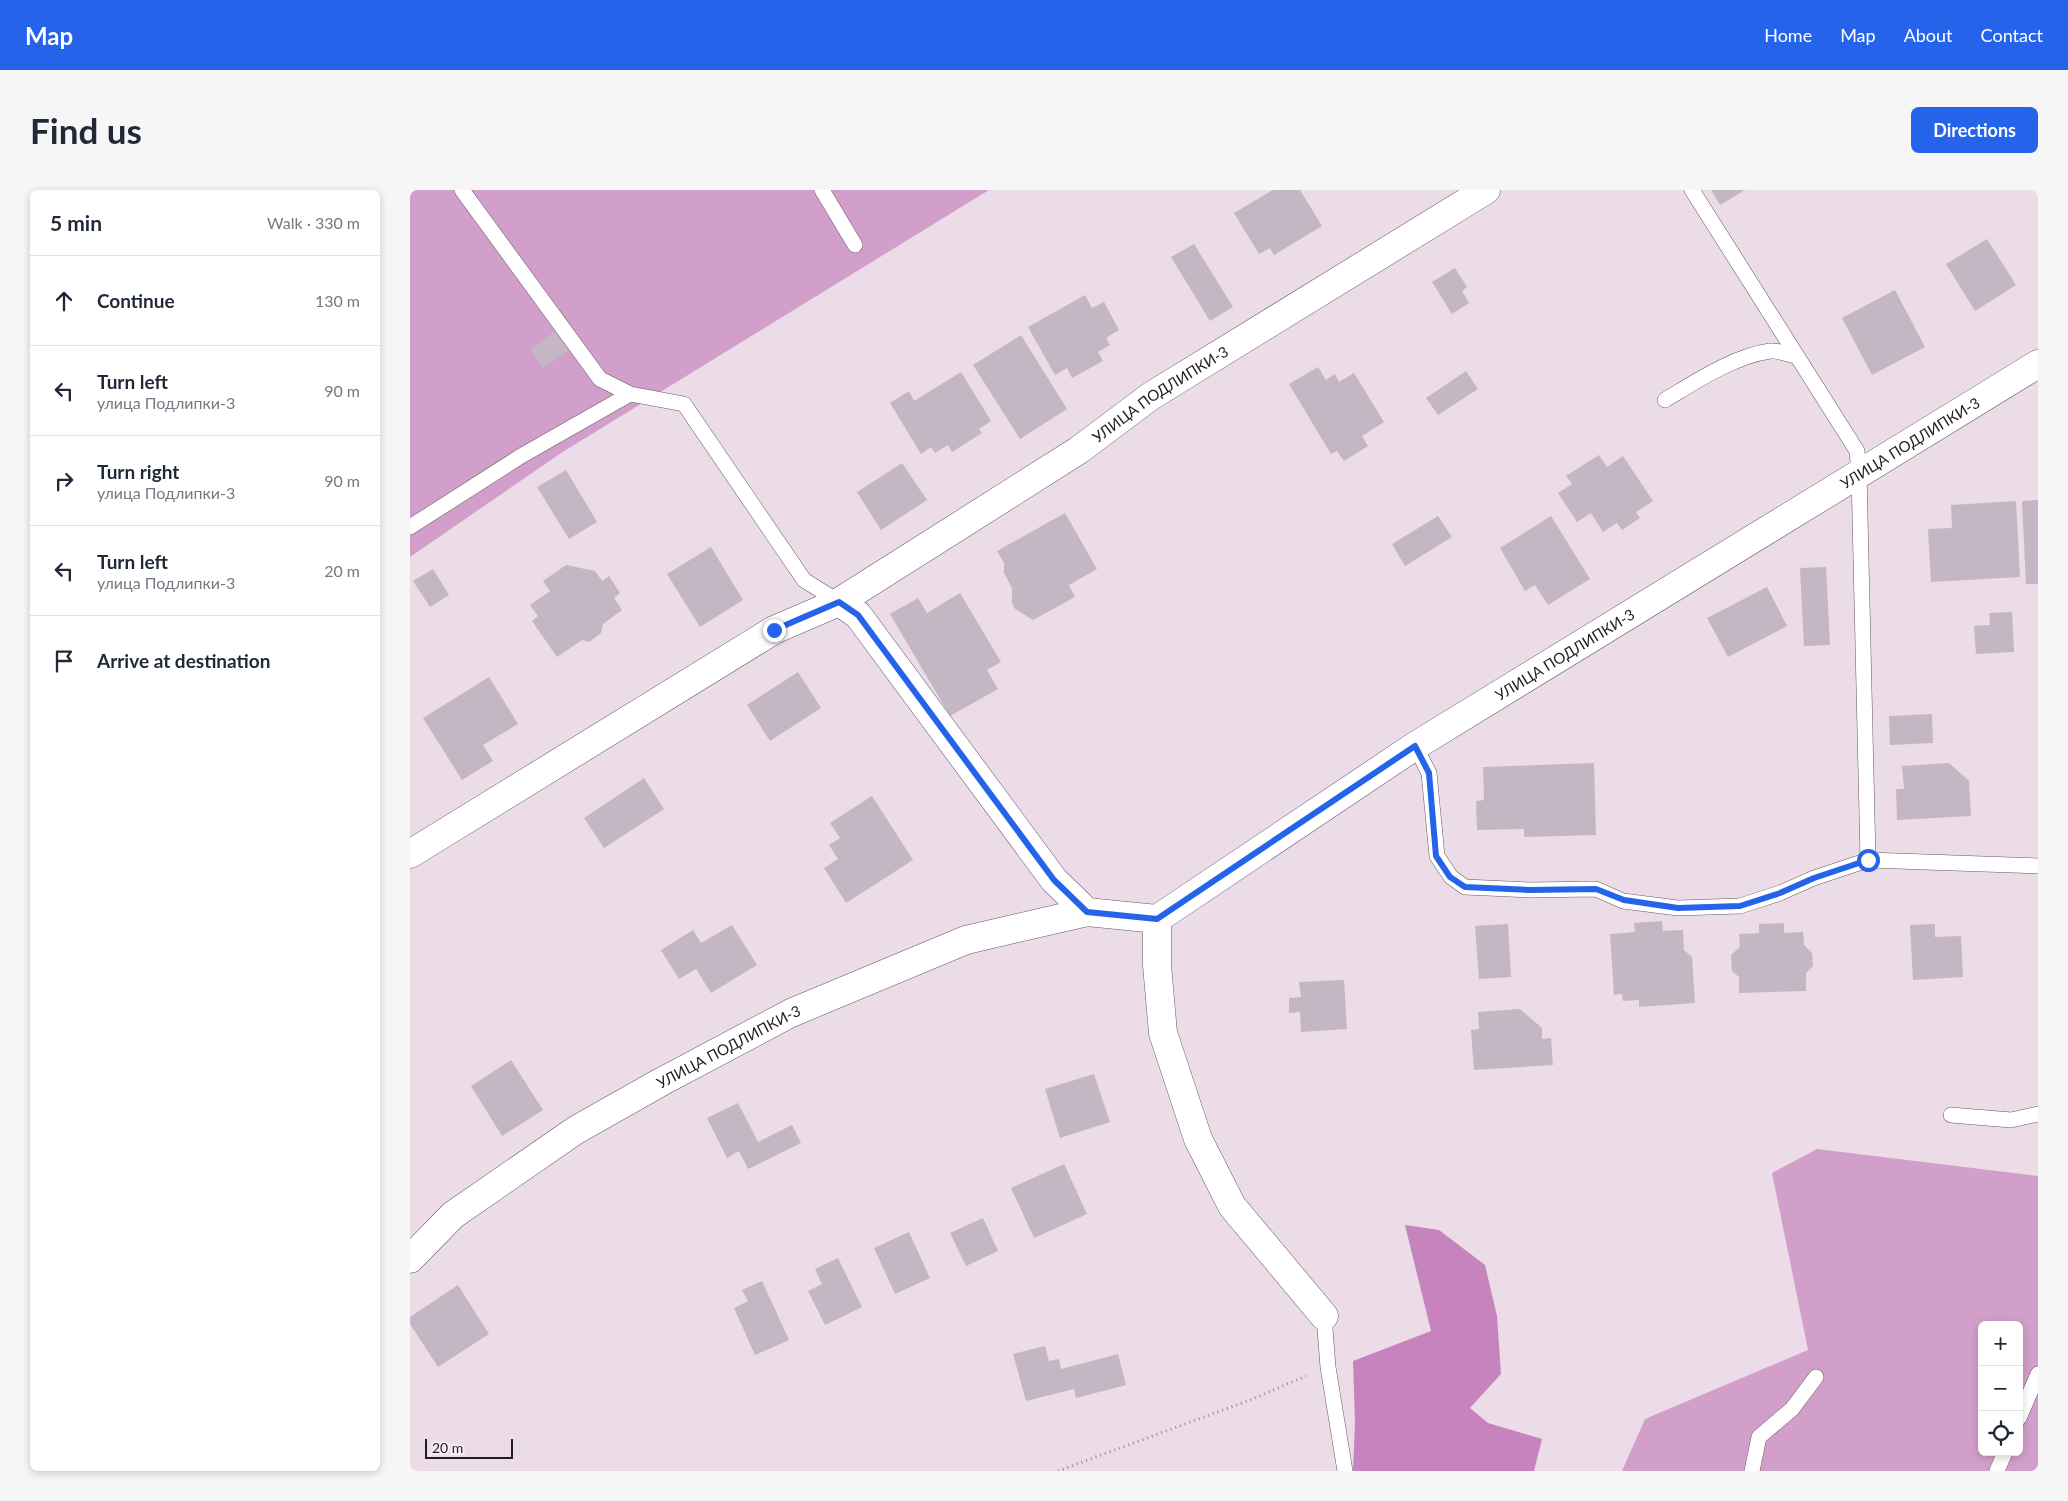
<!DOCTYPE html>
<meta charset="utf-8">
<style>
:root{--surface:#fff;--page:#f6f6f7;--text:#1f2937;--muted:#747a83;--line:#e0e1e3;--accent:#2563eb}
body{margin:0;font-family:Lato,sans-serif;background:var(--page);color:var(--text)}
.controls{position:absolute;right:15px;bottom:15px;display:grid;overflow:hidden;border-radius:8px;box-shadow:0 2px 8px #0003}
.controls button{width:45px;height:45px;display:grid;place-items:center;padding:0;border:0;border-bottom:1px solid var(--line);background:var(--surface);color:var(--text);font:25px sans-serif}
.scale{position:absolute;left:15px;bottom:12px;width:88px;box-sizing:border-box;padding-left:5px;border:2px solid #221d21;border-top:0;font-size:14px;line-height:18px;white-space:nowrap;color:#221d21;-webkit-text-stroke:4px #f8eaf6;paint-order:stroke}
.stop{position:absolute;width:15px;height:15px;margin:-11px;border:4px solid #2563eb;border-radius:50%;background:#fff}
.stop.end{background:#2563eb;border-color:#fff;box-shadow:0 1px 5px #0008}
.list{margin:0;padding:0;list-style:none}
h2{display:flex;justify-content:space-between;align-items:center;height:65px;margin:0;padding:0 20px;font-size:21px}
h2 small{font-size:16px;font-weight:400;color:var(--muted)}
.list li{display:grid;grid-template-columns:32px 1fr auto;gap:15px;align-items:center;box-sizing:border-box;height:90px;padding:0 20px;border-top:1px solid var(--line)}
.list b{display:block;font-size:19px;white-space:nowrap}
.list p{margin:0;font-size:16px;white-space:nowrap;color:var(--muted)}
.list em{font-size:16px;font-style:normal;color:var(--muted)}
.icon{flex:none;width:28px;height:28px;fill:none;stroke:currentColor;stroke-width:2;stroke-linecap:round;stroke-linejoin:round}
.map{position:relative;flex:none;width:1628px;height:1281px;overflow:hidden;border-radius:8px}
header{display:flex;align-items:center;gap:30px;box-sizing:border-box;height:70px;padding:0 25px;background:var(--accent);color:#fff}
header strong{font-size:24px}
nav{display:flex;gap:28px;margin-inline-start:auto;font-size:18px}
.intro{display:flex;align-items:center;justify-content:space-between;box-sizing:border-box;height:120px;padding:0 30px}
h1{margin:0;font-size:35px}
.button{padding:12px 22px;border-radius:8px;background:var(--accent);color:#fff;font-size:18px;font-weight:700}
main{display:flex;gap:30px;padding:0 30px}
aside{flex:1;background:var(--surface);border-radius:8px;box-shadow:0 2px 8px #0003}
.map>svg:first-child{display:block}
</style>
<header>
<strong>Map</strong>
<nav><a>Home</a><a>Map</a><a>About</a><a>Contact</a></nav>
</header>
<div class="intro"><h1>Find us</h1><a class="button">Directions</a></div>
<main>
<aside>
<h2>5 min<small>Walk · 330 m</small></h2>
<ul class="list">
<li><svg class="icon" aria-label="ahead" viewBox="0 0 24 24"><path d="M12 20V5M6 11l6-6 6 6"/></svg><div><b>Continue</b></div><em>130 m</em></li>
<li><svg class="icon" aria-label="left" viewBox="0 0 24 24"><path d="M17 20v-9H6M10 6l-5 5 5 5"/></svg><div><b>Turn left</b><p>улица Подлипки-3</p></div><em>90 m</em></li>
<li><svg class="icon" aria-label="right" viewBox="0 0 24 24"><path d="M7 20v-9h11M14 6l5 5-5 5"/></svg><div><b>Turn right</b><p>улица Подлипки-3</p></div><em>90 m</em></li>
<li><svg class="icon" aria-label="left" viewBox="0 0 24 24"><path d="M17 20v-9H6M10 6l-5 5 5 5"/></svg><div><b>Turn left</b><p>улица Подлипки-3</p></div><em>20 m</em></li>
<li><svg class="icon" aria-label="arrive" viewBox="0 0 24 24"><path d="M6 21V4h12l-3 4 3 4H6"/></svg><div><b>Arrive at destination</b></div></li>
</ul>
</aside>
<div class="map">
<svg width="1628" height="1281" viewBox="0 0 1628 1281">
<rect width="100%" height="100%" fill="#ebdce8"/>
<!-- green -->
<path fill="#d29fca" fill-rule="evenodd" d="M0,0h579l-428,263 -151,104z
M1407,959l221,27v295h-416l23,-52 163,-69 -36,-177zM1572,1135h37v127h-37z"/>
<!-- forest -->
<path fill="#c783be" d="M995,1035l34,5 46,35 12,51 4,58 -31,34 18,15 54,16 -8,32h-181l2,-48 -2,-62 78,-30z"/>
<!-- building -->
<path fill="#c4b6c2" d="M863,0h27l22,36 -48,29 -4,-7 -11,6 -25,-41z
M1301,0h34l-25,15z
M1577,49l29,46 -41,26 -29,-47z
M784,54l39,63 -23,14 -39,-64z
M1045,78l12,19 -5,4 7,12 -17,11 -20,-32z
M1485,100l30,57 -53,28 -30,-57z
M675,105l7,13 12,-6 15,28 -13,8 4,7 -12,7 5,9 -31,17 -5,-10 -12,7 -27,-48z
M147,140l13,19 -27,19 -13,-19z
M611,145l46,74 -47,30 -47,-74z
M908,177l8,13 9,-6 4,8 15,-9 30,49 -22,14 6,10 -24,15 -7,-10 -6,3 -42,-70z
M1056,181l12,18 -40,26 -12,-17z
M551,182l30,49 -12,8 3,4 -30,19 -4,-7 -13,8 -4,-6 -10,7 -31,-51 19,-12 5,10z
M1189,265l8,12 16,-11 30,45 -17,11 4,6 -18,12 -5,-7 -14,9 -12,-19 -14,9 -19,-29 14,-9 -6,-8z
M492,273l25,37 -46,30 -24,-38z
M156,280l31,52 -28,17 -32,-52z
M1628,310v84h-12l-4,-83z
M1606,311l4,76 -89,5 -3,-53 24,-1 -1,-23z
M655,323l32,56 -28,16 6,12 -42,23 -18,-11 -3,-6v-15l-8,-15v-10l-7,-12z
M1028,326l14,21 -47,29 -13,-22z
M1141,326l39,63 -42,26 -13,-20 -10,6 -25,-43z
M301,357l32,53 -43,27 -33,-53z
M156,375l29,6 7,10 7,-5 11,17 -6,5 8,12 -19,14 -2,9 -12,9 -7,-2 -25,17 -25,-36 6,-5 -8,-11 20,-14 -7,-10z
M1416,377l4,78 -26,1 -4,-78z
M23,379l16,26 -19,12 -17,-26z
M1357,397l20,39 -59,31 -21,-39z
M550,403l41,69 -14,8 11,19 -48,27 -60,-102 28,-16 9,15z
M1602,422l2,40 -38,2 -2,-28 16,-1 -1,-12z
M388,482l23,36 -51,33 -23,-36z
M79,487l29,47 -35,21 10,16 -31,19 -39,-62z
M1522,524l1,29 -43,2 -1,-29z
M1184,573l2,72 -72,2v-8l-47,1 -1,-29 8,-1 -1,-33z
M1539,573l20,18 2,35 -74,4 -1,-31h8l-2,-23z
M234,588l20,31 -60,39 -20,-30z
M462,606l41,64 -67,43 -22,-35 14,-9 -9,-14 11,-7 -10,-15z
M1252,731l1,10 20,-1 1,20 8,7 3,46 -56,4v-7l-16,1 -1,-7 -8,1 -4,-61 25,-2 -1,-9z
M1374,733v10l19,-1 1,13 8,8 1,13 -7,7v18l-67,2v-16l-7,-6 -1,-16 9,-8 -1,-13 20,-1v-9z
M1098,734l3,53 -32,2 -4,-53z
M1525,734v13l26,-1 2,41 -50,3 -3,-55z
M322,735l25,40 -46,28 -15,-24 -17,10 -18,-29 32,-20 8,13z
M934,790l3,49 -46,3 -1,-20 -11,1v-15l12,-1 -2,-15z
M1110,819l22,19v11l9,-1 2,27 -79,5 -3,-40 8,-1 -1,-17z
M101,870l32,50 -41,26 -31,-50z
M684,884l16,48 -50,16 -15,-49z
M328,913l20,39 34,-17 9,18 -53,26 -9,-18 -12,7 -20,-40z
M654,974l23,50 -53,24 -23,-50z
M573,1028l15,33 -32,15 -16,-33z
M499,1042l21,46 -35,16 -21,-46z
M428,1068l24,49 -37,18 -17,-34 14,-7 -7,-15z
M352,1091l27,59 -34,15 -21,-47 14,-7 -6,-11z
M48,1095l31,49 -51,33 -28,-43v-7z
M635,1156l4,15 10,-2 2,10 57,-15 8,31 -50,13 -2,-9 -48,12 -13,-47z"/>
<g fill="none" stroke-linecap="round" stroke-linejoin="round">
<!-- service casing -->
<g stroke="#655963" stroke-width="16">
<path id="service" d="M52,0l138,189 30,15 54,10 120,176 35,22
M412,0l33,55
M1282,0l165,261 2,22 9,387
M1255,210c30,-18 69,-44 105,-49 8,-1 19,4 27,5
M0,337l111,-71 109,-62
M1005,556l14,27 8,83 14,21 14,10 64,3 67,-1 27,12 55,7 62,-2 40,-13 34,-15 54,-18 170,6
M1541,925l60,5 27,-6
M914,1126l4,51 17,104
M1609,1228l19,-44
M1342,1281l7,-34 33,-28 24,-32
M1587,1281l8,-19"/>
</g>
<!-- minor casing -->
<g stroke="#655963" stroke-width="29">
<g id="minor">
<path id="s1" d="M429,412l19,13 196,265 33,32 70,7 258,-173 623,-382"/>
<path id="s2" d="M0,664l364,-224 65,-28 240,-152 72,-54 335,-206"/>
<path d="M747,729v46l6,68 35,106 34,67 92,110"/>
<path id="s3" d="M0,1069l43,-44 123,-85 85,-48 130,-69 175,-73 121,-28"/>
</g>
</g>
<!-- path -->
<path stroke="#958b93" stroke-width="3" stroke-dasharray="1 4" stroke-linecap="butt" d="M648,1281l192,-71 56,-24"/>
<!-- service -->
<use href="#service" stroke="#fff" stroke-width="15"/>
<!-- minor -->
<use href="#minor" stroke="#fff" stroke-width="28"/>
</g>
<g fill="none" stroke-linecap="round" stroke-linejoin="round">
<!-- route -->
<path stroke="#2563eb" stroke-width="6" d="M364,440l65,-28 19,13 196,265 33,32 70,7 258,-173 14,27 7,83 14,21 15,10 64,3 67,-1 28,11 54,8 62,-2 40,-13 34,-15 54,-18"/>
</g>
<g text-anchor="middle" dominant-baseline="central" stroke-width="4.5" stroke-linejoin="round" paint-order="stroke">
<!-- street labels -->
<g font-size="15" fill="#221d21" stroke="#f8eaf6">
<text stroke="none"><textPath href="#s2" startOffset="881">УЛИЦА ПОДЛИПКИ-3</textPath></text>
<text stroke="none"><textPath href="#s1" startOffset="1360">УЛИЦА ПОДЛИПКИ-3</textPath></text>
<text stroke="none"><textPath href="#s1" startOffset="955">УЛИЦА ПОДЛИПКИ-3</textPath></text>
<text stroke="none"><textPath href="#s3" startOffset="385">УЛИЦА ПОДЛИПКИ-3</textPath></text>
</g>
</g>
</svg>
<div class="controls">
<button>+</button>
<button>−</button>
<button><svg class="icon" aria-label="locate" viewBox="0 0 24 24"><circle cx="12" cy="12" r="6"/><path d="M12 2v4M12 18v4M2 12h4M18 12h4"/></svg></button>
</div>
<div class="scale">20 m</div>
<div class="stop" style="left:1458px;top:670px"></div>
<div class="stop end" style="left:364px;top:440px"></div>
</div>
</main>
